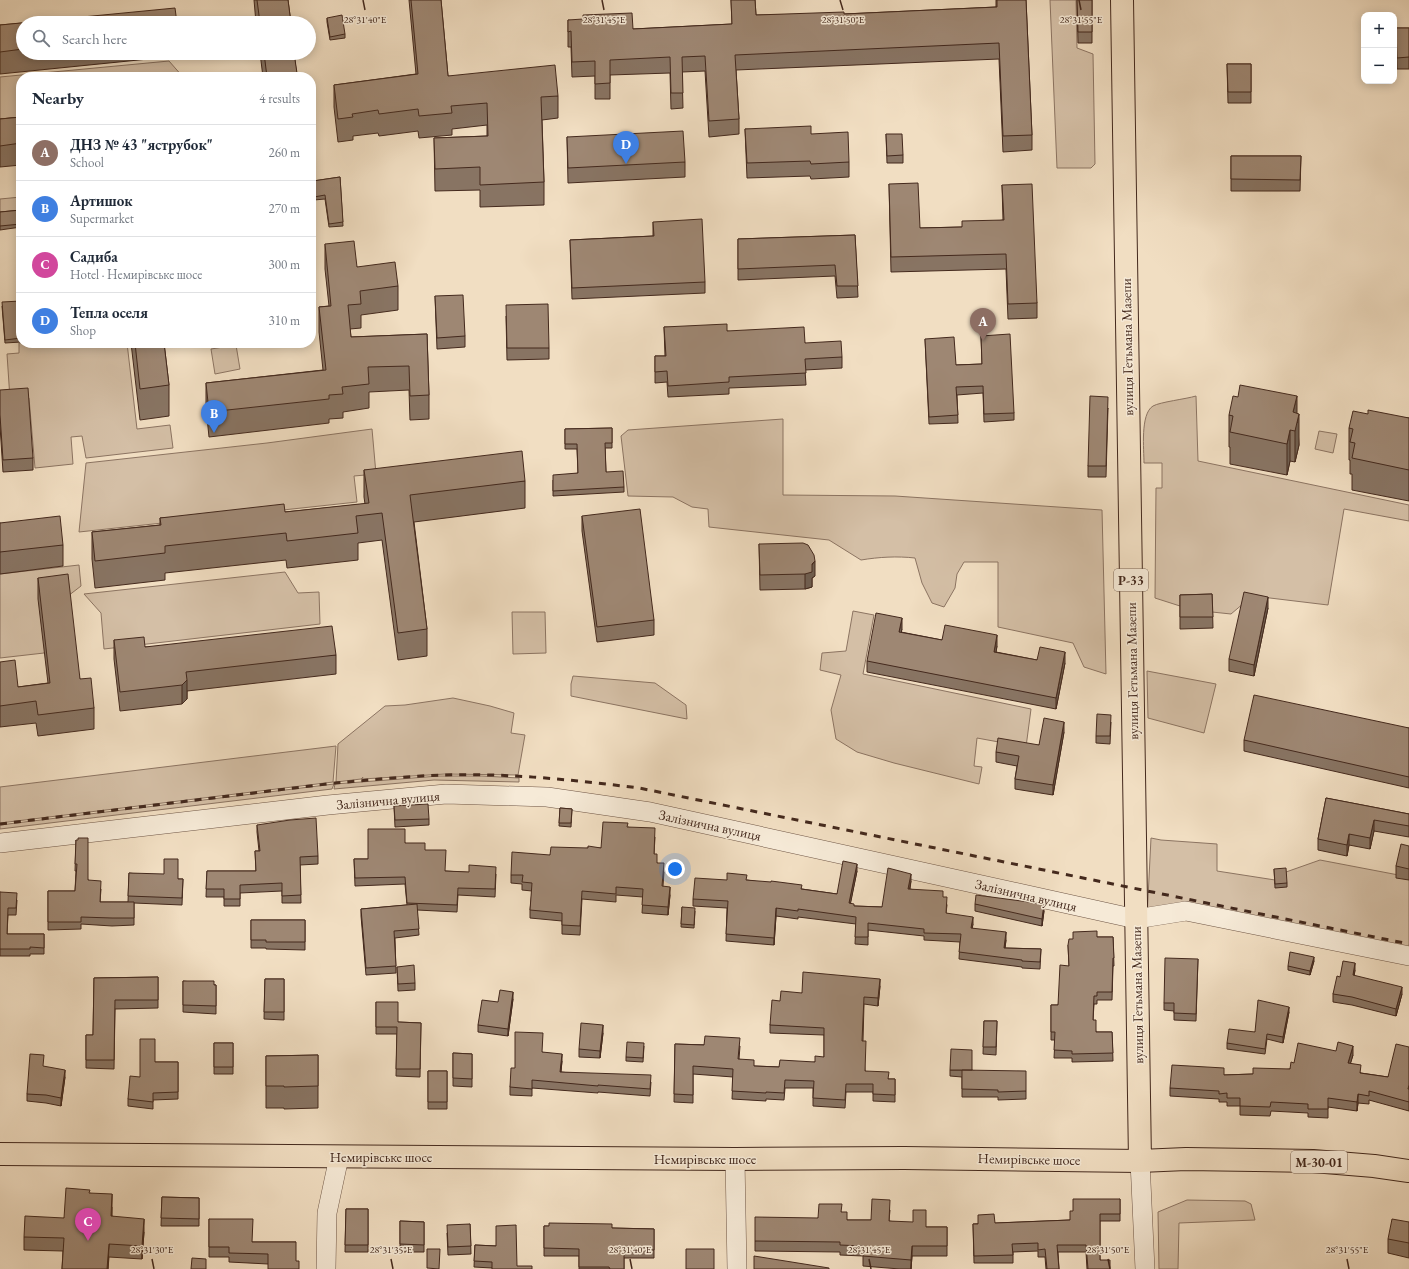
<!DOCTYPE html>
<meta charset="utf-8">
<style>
:root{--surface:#fff;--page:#f6f6f7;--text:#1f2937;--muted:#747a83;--line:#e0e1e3;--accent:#1a73e8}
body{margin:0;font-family:"EB Garamond",serif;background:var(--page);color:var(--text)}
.controls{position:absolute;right:12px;top:12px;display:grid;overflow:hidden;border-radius:8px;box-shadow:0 2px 10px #0003}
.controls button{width:36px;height:36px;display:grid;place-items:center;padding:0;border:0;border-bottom:1px solid var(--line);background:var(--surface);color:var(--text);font:20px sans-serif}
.you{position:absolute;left:675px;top:869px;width:14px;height:14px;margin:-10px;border:3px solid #fff;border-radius:50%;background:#1a73e8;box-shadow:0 0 0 6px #1a73e833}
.badge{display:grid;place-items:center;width:26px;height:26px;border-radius:50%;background:var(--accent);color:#fff;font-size:13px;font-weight:700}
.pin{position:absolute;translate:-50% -33px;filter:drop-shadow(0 1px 2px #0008)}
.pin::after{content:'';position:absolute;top:21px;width:14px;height:12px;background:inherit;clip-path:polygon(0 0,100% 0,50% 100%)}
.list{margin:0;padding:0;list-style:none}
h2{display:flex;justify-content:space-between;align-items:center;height:52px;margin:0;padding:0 16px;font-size:17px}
h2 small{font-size:13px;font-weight:400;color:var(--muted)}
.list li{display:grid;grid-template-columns:26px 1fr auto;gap:12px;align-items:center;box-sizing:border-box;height:56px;padding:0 16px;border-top:1px solid var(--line)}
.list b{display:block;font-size:15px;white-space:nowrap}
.list p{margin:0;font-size:13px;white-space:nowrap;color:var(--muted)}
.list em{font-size:13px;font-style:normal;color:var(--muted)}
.icon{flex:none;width:22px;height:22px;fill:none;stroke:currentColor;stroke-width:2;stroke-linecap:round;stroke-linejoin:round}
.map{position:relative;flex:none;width:1409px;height:1269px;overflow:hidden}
.search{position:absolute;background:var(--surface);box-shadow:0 2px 10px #0003;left:16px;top:16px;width:300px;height:44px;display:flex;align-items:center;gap:10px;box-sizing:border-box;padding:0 14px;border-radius:22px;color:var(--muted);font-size:15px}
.panel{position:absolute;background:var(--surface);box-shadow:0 2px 10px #0003;left:16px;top:72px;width:300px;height:276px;border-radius:16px}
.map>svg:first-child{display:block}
</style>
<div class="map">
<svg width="1409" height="1269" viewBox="0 0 1409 1269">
<rect width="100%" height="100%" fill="#f1dec2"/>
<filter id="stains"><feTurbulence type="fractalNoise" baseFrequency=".005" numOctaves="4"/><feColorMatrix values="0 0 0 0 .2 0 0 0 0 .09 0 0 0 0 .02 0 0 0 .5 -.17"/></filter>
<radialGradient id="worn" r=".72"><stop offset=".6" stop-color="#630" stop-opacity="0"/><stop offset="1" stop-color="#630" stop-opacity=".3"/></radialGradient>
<!-- green -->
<path fill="#d4bfa6" stroke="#8c7462" d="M1050,0h26l1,48 16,6 2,110 -4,4h-34z
M169,61l14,16h-162v40l-21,2v-42z
M21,197v16l-21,2v-16z
M19,343h108l10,86 33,-4 3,23 -87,10 -4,-22 -11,1 2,27 -38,4 -6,-70 -19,1 -3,-45 12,-1z
M236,345l4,24 -25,5 -4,-25z
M1196,396l2,65 211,44v16l-65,-12 -16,96 -83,-10 -1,8 -13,11 -19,-2v-7l-32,1 -25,-8 1,-110h6v-25h-18c0,-13 -4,-49 9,-57 7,-4 33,-7 43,-10z
M783,419v76l112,1 207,14 4,164 -22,-7 -11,-24 -75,-16v-65h-34l-7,12 -2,14 -11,19 -12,-4 -10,-20 -7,-25c-18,-2 -36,-1 -54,2l-32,-20 -120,-13 -1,-18 -16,-2 -19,-10 -45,-1 -7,-60 7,-6z
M372,429l4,45 -22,2 3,26 -278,30 7,-69 181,-20z
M1319,431l18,3 -4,19 -18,-4z
M79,565l2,21 -13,10 -24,57 -44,5v-84z
M285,572l13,21 21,-1 1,32 -216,25 -3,-36 -17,-19z
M853,611l21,4 -11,59 168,35 -5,38 -49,-9 -3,28 8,1 -3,17 -85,-21 -37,-11 -21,-13 -5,-29 10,-35 -21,-5 2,-17 24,-2z
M512,612h33l1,41 -33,1z
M1147,671l69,13 -12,49 -56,-15z
M573,676l82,7 31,22 1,14 -116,-23v-12z
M453,698l37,8 24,7 -3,20 14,2 -7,40 -73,-1 -83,5 1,-2 -2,2 -25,3 2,-38 47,-38 20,-1z
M336,746l-3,36 -333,41v-36z
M439,776h43l37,2v4l-85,-2 -100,9 1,-5z
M334,784l-2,5 -332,40v-4z
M1151,838l10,2 56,4v27l58,9 1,8 10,-16 34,-12 89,17v79l-223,-45 -39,7z
M1187,1200l58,1 6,3 4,16 -76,3 -1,46h-19l-1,-57z"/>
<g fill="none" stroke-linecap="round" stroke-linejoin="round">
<!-- minor casing -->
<g stroke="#6f5646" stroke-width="20">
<path id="minor" d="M0,843l328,-38 118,-11 101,3 103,15 486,107 50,-8 223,45
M735,1159l2,110
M1140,1161l5,108
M326,1269l1,-56 12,-56"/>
</g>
<!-- major casing -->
<g stroke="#44291d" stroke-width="24">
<path id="major" d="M1122,0l18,1161
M0,1154l735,5 169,-1 236,3 46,-2 127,2 61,5 35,5"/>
</g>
<!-- minor -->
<use href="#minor" stroke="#f6ead7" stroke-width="19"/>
<!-- major -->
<use href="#major" stroke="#f1dec2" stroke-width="22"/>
<!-- rail -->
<path stroke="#44291d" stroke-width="3" stroke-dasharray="7 7" stroke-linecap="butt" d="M0,824l335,-41c36,-3 73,-7 109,-8 65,-2 131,5 195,13l770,156"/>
</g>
<!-- wall -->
<path fill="#887463" stroke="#44291d" d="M254,0h34l3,23h-35z
M409,0h32l7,76 110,20v22l-16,2 2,62v23l-64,2v-17l-45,1 -1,-53 53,-2v-11l-35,4v6l-33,3 -1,-7 -39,5 -1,-3 -25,3v4l-15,2 -4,-35v-22l82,-11z
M731,0h24l1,15 88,-1 152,-7v-7h30l6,135v15l-29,2 -4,-93 -263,11 3,49v15l-30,3 -4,-66 -23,1 1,36 -12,1 -1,-36 -60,2v24h-15v-23l-23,1 -1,-30h-3v-27l65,9 99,-5z
M1077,0h15v43h-14z
M327,18l18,16v4l-15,2 -3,-18z
M23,23v30h155v3l-178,18v-49z
M1396,28h13v41h-12z
M260,53h34l3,24h-34z
M1227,64h24v39h-23z
M21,117v48l-21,2v-48z
M745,129l66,5 38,28v15l-38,2 -1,-3 -63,2z
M886,134l17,21v8h-16z
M567,137l118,25v15l-117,6z
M1231,156h70l-1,35h-69z
M340,177l3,49 -14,1 -4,-28 -11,1 -1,-19z
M889,184l31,44 42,-1 41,-7 -1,-35 35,118v15l-29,1 -2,-50 -115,3z
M21,210v17l-21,3v-18z
M653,222l52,60v11l-133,6 -2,-59 83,-4z
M855,235l3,62 -21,1 -2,-22 -97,4v-41z
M325,244l32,23 41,19v24l-37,5v13l-11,1 1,8 76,-3 2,61v24l-19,1 -1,-30 -40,2v16l-26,4v6l-14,1v4l-120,14 -3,-30v-24l117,-13 -4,-38v-25l10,-1 -4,-37z
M435,296l30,40v11l-28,2z
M21,301v41l-16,1 -3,-37z
M506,316l43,32v11l-42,1z
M664,327l63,4 78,12 37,14v11l-37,2 1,15 -77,3v6l-61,3 -1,-15 -12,1v-27h10z
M981,336l33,77v7l-30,2 -1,-29 -26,2 1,28 -29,1 -4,-85 31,26 26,-1z
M131,343h33l5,42v31l-29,4z
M0,390l33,68v12l-30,2 -3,-46z
M1108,408l-2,69h-18v-11z
M1297,413l2,32 -4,17 -5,-1 -3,14 -57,-11v-17h-1v-32z
M1368,414l41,4v83l-57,-11v-16h-2v-14h-1v-32z
M612,428v20h-7l1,24 18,15v5l-71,4v-16l25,-7 -1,-24h-12v-20z
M364,470l161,11v27l-111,14 13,107v27l-29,4 -16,-120 -24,3v17l-71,8 -1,-8 -121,13v7l-70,8 -3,-29v-27l68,-7v-7l125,-6 80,-8 -1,-7z
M582,516l72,104v15l-57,7 -15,-111z
M0,523l63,22v21l-63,8z
M759,544l56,32 -3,2v9l-7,2 -45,1z
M38,578l42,101 14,29v21l-56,7 -2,-13 -36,4v-65l18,25 30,-4 -10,-84z
M1212,594l1,34 -33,1v-34z
M1268,608l-14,68 -25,-5v-12z
M902,629l-1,3 41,8 55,6 -1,6 41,8 28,3 -9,46 -189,-37v-11z
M114,640l31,7 191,8v19l-149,17v8l-5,5 -62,7 -6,-52z
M1111,722l-1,22 -14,-1v-7z
M1409,728v60l-165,-37v-11z
M1064,732l-11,63 -38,-6v-10l2,-13 -21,-4v-10l43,-7z
M1326,798l83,16v23l-35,-6 -4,18 -21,-4 -2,11 -29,-6v-11z
M394,806l35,13v6l-34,2z
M560,808l12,1 -1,18 -12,-1z
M257,825l61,31v8l-18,1 1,38h-19v-12l-42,2v13h-16v-9h-18l1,-26h49l-1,-20h4l-2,-19z
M628,827l27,10 -1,17 3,9 7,9 -1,14 7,9 -2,20 -26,-2 1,-16 -27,-2v7l-34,-3 -2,36 -18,-1v-13l-32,-3v-8l2,-19 -10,-1v-6l-11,-1v-8l39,-20 38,-7h13z
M76,840l12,40 13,9 -1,13h28l1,-29 49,6h5l-1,26 -48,-2v22l-22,1 -31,-2v5l-33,1v-39h27l1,-20h-1z
M405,843l20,7 20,21 51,3 -1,23 -37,-2 -1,17 -40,-2 2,25 -24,3 1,35 -30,2 -5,-59v-7l46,-4 -2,-21 -50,2 -1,-27h14z
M1409,846v34l-13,-2v-12z
M1274,869l13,14v4l-12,1z
M857,871l-7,33 4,2 28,1 29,-26 -1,8 33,8 4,8 -1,8 27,11 -1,4 34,12 -1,8 36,1 -1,20 -18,-1v-1l-63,-8 1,-17 -36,-2v-4l-56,-6v15l-13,-1 1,-20 -58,-7v2l-22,-3 -2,29 -48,-4 1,-33 -34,-2v-7l54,-19 55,9 35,5z
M0,892l17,8 -1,15h-8l-1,19h37v20h-14v2h-30z
M975,904l69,7 -2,15 -67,-15z
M682,907l13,4 -1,17 -13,-1z
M251,920h54v30l-39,-1v-1h-15z
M1097,937h16l1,29h-1l-1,34h-15v4h-3l-1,16 3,12h16l1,29 -41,1v-4h-18l1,-18h-4v-35h7l11,-39 -1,-21z
M1198,959l-2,62 -22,-1v-9l-10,-1v-7z
M1314,961l-4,14 -22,-5v-4z
M397,967l18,16v7l-17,1z
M1355,970l-1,6 48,18 -6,22 -44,-11 -19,-3v-8l7,-17z
M158,977v31l-43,1 -1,60 -28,-1v-33h7l1,-57z
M265,979h19v41l-20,-1z
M183,981l33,4v29l-33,-2z
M880,986l-2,20 -14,-2 -1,37 2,30 24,8h6v23l-22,-1v-9h-27l-1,16 -32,-2v-18h-28l-1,12 -18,-1v2l-34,-2 1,-22 -40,-3v29l-19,-1 1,-58 65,2 -1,13 15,7 25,1 36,-5 9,-5v-22l-54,-2v-8l10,-24 22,-8z
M513,999l-5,37 -30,-4v-7l20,-23z
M376,1002l22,20 23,1 -1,54 -24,-1 1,-42h-21z
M1289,1012l-6,31 -16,-4 -2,15 -38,-5v-6l28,-11z
M984,1021h13l-1,34 -13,-1z
M603,1033l-3,25 -21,-1v-8z
M214,1043h19v31h-19z
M644,1046l-1,16 -17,-1v-4z
M1409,1047v64l-40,-11v4l-11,-1 -1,8 -29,-4v11l-20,-1v-4l-37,-2 -1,5 -30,-1v-9h-13v-4h-8v-3l-49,-3v-8l54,-13 29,-1 37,-5 4,-6 59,-8 -3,9 11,9 27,4z
M542,1052l20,9 -1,11 90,10 -1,14 -52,-4v1l-66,-5v8l-22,-1v-8l5,-19z
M453,1053l19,1v33l-19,-1z
M318,1055v53l-34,1v-1h-18v-52z
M155,1062h23v37l-25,1v9l-25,-3v-7l12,-22z
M44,1067l21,10 -4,29 -15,-3 -19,-2v-7z
M950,1070h22l54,21v8l-28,1v-3h-36v-20l-12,-1z
M428,1071h19v38h-19z
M90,1193l22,14v9l32,16 -2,27 -33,-2 -1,12h-46l1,-18 -39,-1v-13l40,-19z
M162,1197l37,1v28h-38z
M1120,1199v22h-20v39l10,9h-23l-1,-17h-28l1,17h-13l-1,-12h-7v-6l-25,1v11h-39l-1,-39 97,-4z
M346,1209h22v43h-23z
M890,1210l-1,11 37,6h21v29h-35l-1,13h-11l-37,-3v-10l-23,-1v-3l-85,-1v-10l63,-23 24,-6 5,8h24z
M209,1219l43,23h44l-28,22 -39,-2v-5h-20z
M400,1221l24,1v30h-24z
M1409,1222v36l-21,-5v-14z
M470,1224l1,30 -23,1 -1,-22z
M516,1225l-24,43 -18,-1 1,-22 21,1z
M544,1226l68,2 42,1v29h-30v11h-45v-13h-35z"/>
<!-- shaded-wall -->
<path fill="#6f5e50" stroke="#44291d" d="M1297,396v27l2,-9v31l-4,17v-31l-2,-19z
M1290,430v31l-3,14v-31z
M815,561v15l-3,2v9l-7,2v-15z
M1268,597v11l-14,68v-11z
M902,618v11l-3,14v-11z
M997,635v11l-3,17v-11z
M1065,652v11l-9,46v-11z
M187,680v19l-5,5v-19z
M1064,722v10l-11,63v-10z
M1374,820v11l-4,18v-11z
M1349,834v11l-2,11v-11z
M857,864v7l-8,40v-8z
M911,874v7l-3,15v-7z
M670,887v8l-2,20v-8z
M1044,904v7l-2,15v-7z
M776,908v8l-2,29v-7z
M973,917v7l-2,11v-7z
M1006,932v8l-2,15v-7z
M1314,957v4l-4,14v-4z
M1355,963v7l-2,13v-8z
M880,979v7l-2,20v-8z
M1402,987v7l-6,22v-7z
M513,992v7l-5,37v-7z
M1289,1007v5l-6,31v-6z
M603,1025v8l-3,25v-7z
M1353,1046v9l-5,17v-9z
M562,1054v7l-2,18v-7z
M65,1070v7l-4,29v-8z
M1358,1094v9l-1,8v-9z
M112,1194v13l-1,22v-13z
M144,1219v13l-2,27v-13z
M109,1244l-1,25h-1z
M912,1246v10l-1,13v-9z"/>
<!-- building -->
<path fill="#9e8773" stroke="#44291d" d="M257,0h31l3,23h-31z
M411,0h30l7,76 107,-11 3,31 -17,1 3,85 -64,3v-18l-45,2 -1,-31 54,-2 -1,-33 -36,3 1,7 -33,3 -1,-7 -39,5 -1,-4 -26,4 1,3 -15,2 -4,-34 84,-11z
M731,0h24l1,15 88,-3v2l153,-7v-7h29l6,135 -29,1 -4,-93 -264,12 4,64 -30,2 -4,-65 -23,1 1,36h-12l-1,-36 -60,3v23l-15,1v-23l-23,1 -1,-31 -3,1v-12l15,-1v-4l49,-2 1,16 99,-5z
M1077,0h15v32h-14z
M175,8l2,15h-154v26l-23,3v-27z
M342,15l3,19 -15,3 -3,-19z
M1396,28h13v29l-12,1z
M264,53h30l3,20 -30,4z
M1227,64h24v28h-23z
M21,117v26l-21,3v-27z
M811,126v8l37,-2 1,30 -38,2 -1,-3 -63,2 -2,-34z
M683,131l2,31 -117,6 -1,-31z
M886,134h16l1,21 -16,1z
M1231,156h70l-1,24 -69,-1z
M340,177l3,45 -14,2 -4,-29 -11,2 -1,-16z
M918,183l2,45 42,-1v-6l42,-1 -2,-35 30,-1 5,119 -29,1 -2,-50 -115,3 -2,-73z
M21,210v14l-21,2v-14z
M702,219l3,63 -133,6 -2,-48 84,-4 -1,-14z
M855,235l3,51h-21l-2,-21 -97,4v-30z
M354,241l3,26 38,-5 3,24 -38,5 1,13 -13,1 3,32 76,-3 2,61 -19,1 -1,-30 -41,1 1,17 -27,3 1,7 -14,1v4l-120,13 -3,-29 120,-13 -7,-63 12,-1 -6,-62z
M463,295l2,41 -28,2 -2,-42z
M21,301v37l-16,2 -3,-38z
M548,304l1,44h-42l-1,-43z
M727,324v7l77,-4 1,16 36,-2 1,16 -37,2 1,14 -77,4v5l-61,4 -1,-15 -12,1v-16h11l-2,-29z
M1010,334l4,79 -30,1 -1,-28 -27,1 2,28 -29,2 -4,-78 29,-2 2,28 26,-1 -1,-28z
M135,343h29l5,42 -29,4z
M1240,385l57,11 -4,16 6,2 -4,17 -5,-1 -3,14 -57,-12 3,-16 -4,-1 4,-19 5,1z
M28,388l5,70 -30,2 -3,-45v-25z
M1090,396l18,1 -2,69h-18z
M1368,410l41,8v52l-57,-12 3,-15 -5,-1 3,-13 -4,-1 4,-17 15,3z
M612,428v15h-7l1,29 17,-1 1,16 -71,4v-16l25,-2 -1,-29h-12v-15z
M522,451l3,30 -115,14 17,134 -29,4 -16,-120 -26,3 2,17 -71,8 -1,-8 -121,13v7l-70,8 -3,-29 69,-7 -1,-7 124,-14 1,8 84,-9 -5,-33z
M640,509l14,111 -57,7 -15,-111z
M60,516l3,29 -63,7v-29z
M803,543l5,2 6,10 1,6 -3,3v8l-7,2 -45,1 -1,-31z
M68,574l12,105 11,-1 3,30 -56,7 -2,-14 -36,5v-44l15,-2 3,27 32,-4 -12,-105z
M1244,592l24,5 -14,68 -25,-6z
M1212,594l1,23h-33v-22z
M876,613l26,5 -3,14 43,8 3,-15 52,10 -3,17 43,8 3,-13 25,5 -9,46 -189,-37z
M332,626l4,29 -150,17 1,8 -5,5 -62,7 -6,-52 30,-3 1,10z
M1254,695l155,33v49l-165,-37z
M1097,714l14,1 -1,21h-14z
M1044,718l20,4 -11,63 -38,-6 4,-23 -23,-4 2,-14 41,7z
M1326,798l83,16v12l-35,-6 -4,18 -21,-4 -2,11 -29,-6z
M428,804l1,15 -34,1 -1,-14z
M560,808l12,1 -1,14h-12z
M316,818l2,38 -18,1 1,38 -19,1v-13l-42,2v14h-16v-10h-18l1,-18h49l-1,-20h5l-3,-26 33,-5z
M603,822l25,1 -1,4 28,1 -1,26h3v9h7l-2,23 8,1 -2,20 -26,-2 1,-16 -27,-2v7l-34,-3 -2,35 -18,-1v-12l-32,-3 2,-27 -10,-1 1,-7h-12l1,-23 38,3 1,-8 37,1v-2l13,2z
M368,829h37v14h20v7h21l-1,21 24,1v-7l27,2 -1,22 -37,-1 -1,17 -50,-2 -2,-26 -50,1 -1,-19h14z
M78,838h10v42l13,1 -1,21h34v16h-22l-31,-1v5h-33v-31h27l2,-27h-2l1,-24h2z
M1401,844l8,2v23l-13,-3z
M164,859h14v20h5l-1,19 -54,-2 1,-23 35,1z
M843,861l14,3 -8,39 5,1v2l28,1 6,-39 23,6 -3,15 35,2v6h4l-1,16 27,4 -2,11 35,4 -2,16 37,1 -1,13 -18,-1v-1l-63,-8 2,-18 -37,-1v-4l-56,-6v14h-13l1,-20 -58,-8v2l-22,-3 -2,30 -48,-4 2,-33 -35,-2 2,-21 32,2v-7l20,2 -1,5 25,2v-1l31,4 -1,4 36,5z
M1286,868l1,15 -12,1 -1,-15z
M0,892l17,1 -1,15h-8l-1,26h37v14l-14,-1v2h-30z
M976,895l68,9 -2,15 -67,-15z
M417,904l2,25 -25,2 2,35 -30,2 -5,-59z
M682,907l13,1 -1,17 -13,-1z
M251,920h54v22h-39v-2h-15z
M1097,931v6h16l1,21h-1l-1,34h-15v4h-3l-1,24h3v12h16l1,21 -41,1v-3l-18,-1 1,-18h-4v-27h7l2,-40 9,1 -1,-21 1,-6h4v-7z
M1290,952l24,5 -4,14 -22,-5z
M1165,958l33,1 -2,55 -22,-1v-10h-10z
M1343,961l12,2 -2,12 49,12 -6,22 -44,-12 -19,-3 4,-18 3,1z
M414,965l1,18 -17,1 -1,-17z
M803,972l77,7 -2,19 -14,-1 -2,44h4l-1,30 24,1 -1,7h7v16l-22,-1v-10h-27l-1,16 -32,-2 1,-17 -29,-1 -1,13 -18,-1v1l-34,-2 1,-22 -40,-3v29l-19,-1 1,-50 29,1 1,-9 35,2 -2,21 16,1v6l25,1 1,-7 35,2v-6l9,1v-29l-54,-3 2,-25 8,1 1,-10 21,2z
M158,977v23h-43l-1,60h-28v-25h7l1,-57z
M265,979h19v33h-20z
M183,981h31v4h2v21l-33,-1z
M500,990l13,2 -5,37 -30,-4 4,-25 16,2z
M1258,1000l31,7 -6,30 -16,-3 -2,15 -38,-6 2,-14 26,3z
M376,1002h22v20l23,1 -1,46h-24l1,-42h-21z
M984,1021h13l-1,26h-13z
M581,1023l22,2 -3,26 -21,-2z
M515,1032l28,1 -1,19 20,2 -2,18 91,3 -1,14 -52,-4v1l-66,-6v9l-22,-2 1,-19h4z
M140,1039h15v23h23v30l-25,1v9l-25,-3 2,-23 10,1z
M627,1042l17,1 -1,15 -17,-1z
M1338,1042l15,4 -5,17 13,2 -1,8 28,4 8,-33 13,3v38l-1,4h1v13l-40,-11v5l-11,-2 -1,8 -29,-4v11h-20v-5l-37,-2 -1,5 -30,-1v-8h-13v-5l-8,1v-3l-49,-3 2,-23 52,3v7l29,-1v-6l37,1 1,-7 3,1 4,-20 38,8z
M214,1043h19v24h-19z
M951,1049l21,1v20h-22z
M453,1053l19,1v25l-19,-1z
M30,1054l14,1 -1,11 22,4 -4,28 -15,-3 -19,-1z
M318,1055v31l-34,1v-1h-18v-30z
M962,1070l64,1v20l-28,1v-2l-36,-1z
M428,1071h19v31h-19z
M66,1188l24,2 -1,3 23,1 -1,22 33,3 -2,27 -33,-2 -2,25h-45l2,-31 -40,-1 1,-21 39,2z
M162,1197l37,1v21l-38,-1z
M872,1199l18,1 -1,21 24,1v-12h13v17h21v19h-35l-1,14 -48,-4v-10l-23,-1v-3l-85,-1v-24l63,1 1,-14h23l-1,8h6v8h24z
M1073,1199h47v15h-20v46h10v9h-22l-2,-24h-29l2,24h-12l-2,-20 -7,1v-7l-26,1 1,11 -39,1 -1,-32h5v-9l16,-1 1,9 75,-3v-9h3z
M346,1209h22v36h-23z
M209,1219h44l-1,23h44v19h3v8h-31v-15l-39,-1v-6h-20z
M1392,1219l17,3v21l-21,-4z
M400,1221l24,1v23l-24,-1z
M549,1223l63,1v4l42,1v21h-30v19h-14l-1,-2h-30v-18l-35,-1v-22h5z
M470,1224l1,22 -23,1 -1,-22z
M516,1225l1,41h15v3h-40v-7l-18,-1 1,-16 21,1v-20z
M427,1249h13l-1,20 -12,-1z
M686,1249h28v20h-28z
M754,1256l75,12v1h-75z
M192,1258l14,1v10h-15z"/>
<!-- ticks -->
<path fill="none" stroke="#44291d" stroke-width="1.5" d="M363,0l2,10M602,0l2,10M840,0l3,10M1079,0l2,10M152,1259l2,10M391,1259l2,10M630,1259l2,10M869,1259l2,10M1108,1259l2,10M1347,1259l2,10"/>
<g text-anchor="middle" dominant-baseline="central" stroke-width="3" stroke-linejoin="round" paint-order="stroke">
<!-- shield labels -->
<g fill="#f6ead7" stroke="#796355" stroke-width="1">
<rect x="1114" y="569" width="34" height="22" rx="3"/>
<rect x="1291" y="1151" width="56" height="22" rx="3"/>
</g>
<g font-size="13" font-weight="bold" fill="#44291d">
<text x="1131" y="580">Р-33</text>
<text x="1319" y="1162">М-30-01</text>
</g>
<!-- street labels -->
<g font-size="14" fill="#44291d" stroke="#f6ead7">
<text transform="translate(1127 347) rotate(-91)">вулиця Гетьмана Мазепи</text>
<text transform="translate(1132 671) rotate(-91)">вулиця Гетьмана Мазепи</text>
<text transform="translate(388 800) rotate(-5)">Залізнична вулиця</text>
<text transform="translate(710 825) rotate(12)">Залізнична вулиця</text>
<text transform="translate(1026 895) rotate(13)">Залізнична вулиця</text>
<text transform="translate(1137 995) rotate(-91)">вулиця Гетьмана Мазепи</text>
<text x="381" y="1157">Немирівське шосе</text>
<text x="705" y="1159">Немирівське шосе</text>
<text transform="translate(1029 1159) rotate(1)">Немирівське шосе</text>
</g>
</g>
<g font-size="10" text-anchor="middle" fill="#44291d" stroke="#f6ead7" stroke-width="3" stroke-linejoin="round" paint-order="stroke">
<text x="365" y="23">28°31'40"E</text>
<text x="604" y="23">28°31'45"E</text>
<text x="843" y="23">28°31'50"E</text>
<text x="1081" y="23">28°31'55"E</text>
<text x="152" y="1253">28°31'30"E</text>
<text x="391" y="1253">28°31'35"E</text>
<text x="630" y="1253">28°31'40"E</text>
<text x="869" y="1253">28°31'45"E</text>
<text x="1108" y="1253">28°31'50"E</text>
<text x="1347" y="1253">28°31'55"E</text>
</g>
<rect width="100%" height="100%" filter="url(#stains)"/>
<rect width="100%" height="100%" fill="url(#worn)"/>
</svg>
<div class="controls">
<button>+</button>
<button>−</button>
</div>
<div class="you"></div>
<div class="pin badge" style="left:983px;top:341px;background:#8d6e63">A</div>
<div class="pin badge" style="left:214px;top:433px;background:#3f7fe0">B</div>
<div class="pin badge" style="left:88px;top:1241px;background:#d1479c">C</div>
<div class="pin badge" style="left:626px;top:164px;background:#3f7fe0">D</div>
<div class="search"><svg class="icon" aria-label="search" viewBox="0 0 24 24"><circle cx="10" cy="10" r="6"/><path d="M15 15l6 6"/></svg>Search here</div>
<section class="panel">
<h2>Nearby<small>4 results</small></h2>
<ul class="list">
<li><span class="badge" style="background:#8d6e63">A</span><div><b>ДНЗ № 43 &quot;яструбок&quot;</b><p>School</p></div><em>260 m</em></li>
<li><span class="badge" style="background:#3f7fe0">B</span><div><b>Артишок</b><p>Supermarket</p></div><em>270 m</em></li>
<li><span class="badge" style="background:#d1479c">C</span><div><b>Садиба</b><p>Hotel · Немирівське шосе</p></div><em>300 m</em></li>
<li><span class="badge" style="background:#3f7fe0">D</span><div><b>Тепла оселя</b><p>Shop</p></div><em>310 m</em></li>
</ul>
</section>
</div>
